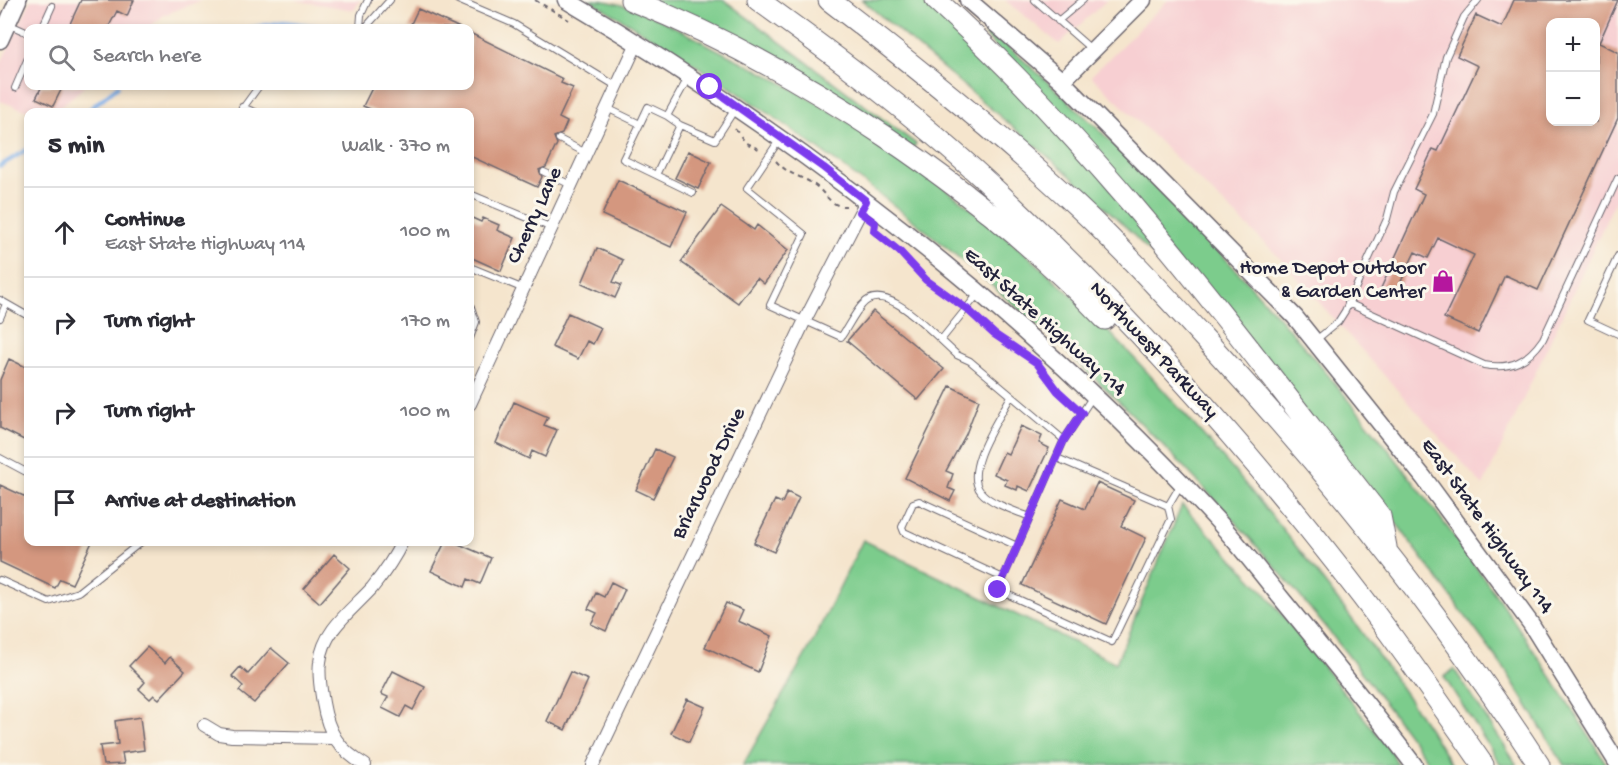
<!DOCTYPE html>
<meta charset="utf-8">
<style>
:root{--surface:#fff;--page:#f7f7f7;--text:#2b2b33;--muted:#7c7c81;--line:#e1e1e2}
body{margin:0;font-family:"Gochi Hand",sans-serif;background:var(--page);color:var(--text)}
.controls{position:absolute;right:18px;top:18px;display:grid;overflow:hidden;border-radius:12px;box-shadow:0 3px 9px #0003}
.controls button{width:54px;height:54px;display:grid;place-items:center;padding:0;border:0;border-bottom:2px solid var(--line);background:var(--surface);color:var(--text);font:30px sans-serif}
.stop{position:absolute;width:18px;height:18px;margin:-14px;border:4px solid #7c3aed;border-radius:50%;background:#fff}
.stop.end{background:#7c3aed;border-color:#fff;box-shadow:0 2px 6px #0008}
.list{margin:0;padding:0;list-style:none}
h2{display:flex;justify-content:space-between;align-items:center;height:78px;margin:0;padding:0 24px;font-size:26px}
h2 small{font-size:20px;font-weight:400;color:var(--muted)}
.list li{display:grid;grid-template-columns:39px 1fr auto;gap:18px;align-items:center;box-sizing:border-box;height:90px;padding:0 24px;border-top:2px solid var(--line)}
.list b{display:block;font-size:22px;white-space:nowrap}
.list p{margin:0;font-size:20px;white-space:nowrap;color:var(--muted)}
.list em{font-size:20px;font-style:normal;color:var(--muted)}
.icon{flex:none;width:33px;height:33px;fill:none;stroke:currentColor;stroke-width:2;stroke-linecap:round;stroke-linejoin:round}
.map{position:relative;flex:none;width:1618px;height:765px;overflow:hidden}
.search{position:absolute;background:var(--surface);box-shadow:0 3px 9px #0003;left:24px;top:24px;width:450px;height:66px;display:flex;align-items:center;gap:15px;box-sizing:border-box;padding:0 21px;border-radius:12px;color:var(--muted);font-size:22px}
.panel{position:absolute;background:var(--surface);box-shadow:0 3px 9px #0003;left:24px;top:108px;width:450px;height:438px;border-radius:12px}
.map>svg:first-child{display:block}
</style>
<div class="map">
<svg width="1618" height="765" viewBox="0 0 1618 765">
<rect width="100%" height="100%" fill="#fbf7ec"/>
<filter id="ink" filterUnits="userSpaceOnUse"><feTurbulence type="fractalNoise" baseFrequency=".0167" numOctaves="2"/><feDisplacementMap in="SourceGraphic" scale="12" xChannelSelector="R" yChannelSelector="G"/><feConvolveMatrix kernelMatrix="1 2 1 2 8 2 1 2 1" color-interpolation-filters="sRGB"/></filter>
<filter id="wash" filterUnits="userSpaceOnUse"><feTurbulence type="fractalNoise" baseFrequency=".008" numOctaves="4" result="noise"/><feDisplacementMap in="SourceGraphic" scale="24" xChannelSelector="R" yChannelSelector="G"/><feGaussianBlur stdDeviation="1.35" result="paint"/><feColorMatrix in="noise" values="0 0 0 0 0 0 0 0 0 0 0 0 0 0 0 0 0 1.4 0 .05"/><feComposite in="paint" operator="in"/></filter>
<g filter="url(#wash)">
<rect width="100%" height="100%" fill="#f5e5cd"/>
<!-- built -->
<path fill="#f7cfd2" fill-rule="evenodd" d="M31,0h171l-38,15 -15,13h-121v58h57l-31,26h-23l-31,-11v-36z
M293,0h67l-6,10z
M1005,0h102l-48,44z
M1168,0h450v195l-135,291 -208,-233 -184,-177zM1550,22h46v100h-46z"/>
<!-- green -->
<path fill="#7ccc8c" stroke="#4f7764" stroke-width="1.5" d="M590,0c44,0 96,34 136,54 133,64 254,153 360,255 44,42 84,89 125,135 88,101 169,207 241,321h-22c-179,-254 -409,-478 -665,-654 -57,-40 -116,-75 -175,-111z
M639,0h85l192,144 -3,4z
M862,0h68l157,157 102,131 -4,1 -61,-64 -58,-53z
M988,29c245,211 450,460 619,736h-43l-58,-94 -135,-182 -387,-455z
M1182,505l83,88 127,160 6,12h-655l69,-122 51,-103 253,123z
M1454,669l63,96h-16l-57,-88z"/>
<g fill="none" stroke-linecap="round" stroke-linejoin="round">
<!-- stream -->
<path stroke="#7fb1eb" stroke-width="4" d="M250,28l34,-6 48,6
M86,112l32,-26
M0,166l28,-17"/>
</g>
<g id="blocks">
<!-- building -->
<path fill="#d4977f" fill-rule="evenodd" d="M81,0h53l-7,16 -10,-5 -9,17h-40z
M1514,0h104l-19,43 19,9v66l-80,172 -33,-15 -27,58 -34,-15 30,-63 -36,-17 -10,20 -13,-6 -20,42 -14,-6 43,-94 -10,-5 19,-40 5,2 40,-85 -21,-10 19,-41 26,12zM1551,22h45v100h-45z
M418,9l42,19h-51z
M470,33l93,46 -2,4 12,5 -14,30 8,4 -5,12 -8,3 3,7 -11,23 -7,3 3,7 -5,10 -67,-31v-44h-93l-14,-6 10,-20h97z
M42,86h21l-10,20 -17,-8z
M688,151l23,11 -13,27 -23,-11z
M618,180l69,32 -16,35 -69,-32z
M721,207l33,23 3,-5 31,25 -24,34 -7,-6 -19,25 -57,-41z
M470,217l11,5 2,-4 16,7 -2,5 18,8 -14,33 -31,-14z
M597,248l26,12 -10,22 8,3 -6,13 -33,-15z
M873,311l71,58 -26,31 -71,-59z
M568,313l33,15 -8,16 -6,-3 -9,18 -26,-12z
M9,359l19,9v74l-28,-14v-48z
M950,386l29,14 -13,34 -20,37 7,3 -5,14 7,3 -5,10 -45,-23z
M514,402l34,15 -4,8 13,5 -12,27 -13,-6 -3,8 -33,-16z
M1021,426l21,10 -3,7 10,5 -20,43 -11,-5 -1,4 -12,-5 2,-5 -13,-6 10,-22 4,2z
M655,449l18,8 -20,41 -17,-8z
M1097,483l37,17 -13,26 25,12 -40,86 -84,-39 40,-86 23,10z
M0,485l28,13v44h64l-20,42 -12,-5 -5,9 -55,-26z
M787,492l12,6 -25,54 -20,-9 21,-43 7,3z
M445,542h9l37,16 -11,26 -12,-5 -3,8 -34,-16z
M334,554l16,14 -30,35 -16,-14z
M611,582l14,7 -19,42 -15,-7 6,-11 -9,-4 8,-16 8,4z
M726,603l17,7 -5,11 34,15 -14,36 -53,-25z
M147,647l18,16 5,-6 15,14 -26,28 -5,-4 -4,4 -11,-10 6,-7 -16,-16z
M271,648l18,15 -35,40 -15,-12 4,-5 -11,-10 8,-9 8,7z
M393,671l32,16 -12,23 -7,-4 -6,11 -18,-9 6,-11 -7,-3z
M570,672l18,8 -23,50 -18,-9z
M687,699l18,8 -16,35 -18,-9z
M140,717l4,33 -22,3 2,11 -21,1 -3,-19 18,-2 -3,-23z"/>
</g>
</g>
<g filter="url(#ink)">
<use href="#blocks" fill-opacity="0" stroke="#6c666e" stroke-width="1.5"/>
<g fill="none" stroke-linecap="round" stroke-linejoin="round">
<!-- lane casing -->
<g stroke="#6c666e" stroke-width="8">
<path id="lane" d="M458,0l56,24 102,62
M1035,0l56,49
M1058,21l25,-21
M8,24l20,9
M42,28l10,-22
M360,28l1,-13 7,-15
M365,28l25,-28
M15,88l13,-30
M242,107l13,5
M607,108l33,16 -17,35 33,16 24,-50 35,15 20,-31
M240,112l19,-26
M640,124l8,-17 19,9
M680,125l-13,-9 21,-38
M559,139l27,14
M780,139l-33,49 57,46 -34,71 71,32c7,-10 13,-23 21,-32 21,-25 63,21 79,35l37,-46
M544,172l27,13
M656,175l37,18
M470,194l82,34
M1618,256l-30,64 30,14
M470,267l54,22
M0,300l28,16
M1348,303l136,62c27,5 44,-4 59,-26l75,-161
M470,304l6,18 -6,16
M0,318l6,-14
M941,340l16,15 13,6 94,79 29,-44
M1316,340l22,-18 7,-11 42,-92 7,-27 39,-78 13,-57 18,-40 14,-17
M1011,396c-11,22 -49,74 -30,96 10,12 35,19 49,25
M1064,440l-66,150 114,52 59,-123 -3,-13 13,-22
M0,458l28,15
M1057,458l111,48
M1003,578l-99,-46 -2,-5 11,-24 6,-2 98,45
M0,580l49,22 29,-10 63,-50"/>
</g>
<!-- street casing -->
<g stroke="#6c666e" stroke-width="14">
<path id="street" d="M470,404l167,-361
M204,725l15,9 13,2 101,2
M365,765c-26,-15 -37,-32 -42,-62 -2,-13 -5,-27 -3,-41 3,-32 32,-52 52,-74 12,-15 22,-29 30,-46
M593,765l212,-445 61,-119"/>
</g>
<!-- secondary casing -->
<g stroke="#6c666e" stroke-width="19">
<path id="secondary" d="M566,0c239,141 460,314 649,518 23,25 44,53 66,80 45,55 90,110 133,167
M968,0l94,81 233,236 129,161 107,146 87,140
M0,40l18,-40
M1062,81l81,-81"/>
</g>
<!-- highway casing -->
<g stroke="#6c666e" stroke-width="23">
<path id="highway" d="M631,0c168,67 350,189 474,319
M758,0c79,57 158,116 229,182 147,137 281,288 401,449 32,44 64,89 95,134
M829,0c85,65 169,132 247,205 49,46 94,96 139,145 119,129 228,267 324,415
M936,0c170,153 303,337 444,516l6,31"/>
</g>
<!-- path -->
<path stroke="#6c666e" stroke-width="2" stroke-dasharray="4.5 4.5" stroke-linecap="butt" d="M535,0l34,20
M735,129l11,14 15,7
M776,161c13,15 25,14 40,25 11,9 15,21 30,20
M874,227l4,9 22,16 26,28 34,24
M974,315l20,19 28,17
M1039,367l19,24 18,16"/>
<!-- lane -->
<use href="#lane" stroke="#fff" stroke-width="6"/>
<!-- street -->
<use href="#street" stroke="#fff" stroke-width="12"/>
<!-- secondary -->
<use href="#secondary" stroke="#fff" stroke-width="16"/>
<!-- highway -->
<use href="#highway" stroke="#fff" stroke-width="21"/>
</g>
</g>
<g fill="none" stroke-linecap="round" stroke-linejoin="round" filter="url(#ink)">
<!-- route -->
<path stroke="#7c3aed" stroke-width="8" d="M710,87l114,81 42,33 -6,11 15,11 -1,8 26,21 26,28 41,29 27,25 43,29 21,28 24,22 -18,27 -66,150"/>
</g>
<!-- icons -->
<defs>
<g id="shop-bare" transform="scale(1.8)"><path d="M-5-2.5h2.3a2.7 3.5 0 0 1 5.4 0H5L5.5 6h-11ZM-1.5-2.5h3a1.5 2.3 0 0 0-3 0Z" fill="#b5179e" stroke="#fbf7ec" stroke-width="2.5" paint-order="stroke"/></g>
</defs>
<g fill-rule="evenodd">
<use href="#shop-bare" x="1443" y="281"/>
</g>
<g text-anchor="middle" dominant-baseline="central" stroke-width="6" stroke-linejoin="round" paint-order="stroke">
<!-- street labels -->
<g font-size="21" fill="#22223b" stroke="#fbf7ec">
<text transform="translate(536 216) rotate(-65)">Cherry Lane</text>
<text transform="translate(1044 323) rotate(42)">East State Highway 114</text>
<text transform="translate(1153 351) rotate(47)">Northwest Parkway</text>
<text transform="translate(710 474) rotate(-64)">Briarwood Drive</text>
<text transform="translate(1486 527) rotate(54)">East State Highway 114</text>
</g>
<!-- poi labels -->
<g font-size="21" fill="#22223b" stroke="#fbf7ec" text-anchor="end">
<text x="1425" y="269">Home Depot Outdoor<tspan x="1425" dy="24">&amp; Garden Center</tspan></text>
</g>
</g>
</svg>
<div class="controls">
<button>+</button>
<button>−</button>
</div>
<div class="stop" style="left:710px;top:87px"></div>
<div class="stop end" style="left:998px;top:590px"></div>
<div class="search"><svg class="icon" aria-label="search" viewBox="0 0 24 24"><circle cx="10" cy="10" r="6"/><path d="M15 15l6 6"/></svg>Search here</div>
<section class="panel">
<h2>5 min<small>Walk · 370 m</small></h2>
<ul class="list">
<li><svg class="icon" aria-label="ahead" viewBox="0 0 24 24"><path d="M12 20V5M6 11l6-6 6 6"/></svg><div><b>Continue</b><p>East State Highway 114</p></div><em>100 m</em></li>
<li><svg class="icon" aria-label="right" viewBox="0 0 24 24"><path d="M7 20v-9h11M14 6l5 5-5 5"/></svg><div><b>Turn right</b></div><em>170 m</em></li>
<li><svg class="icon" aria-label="right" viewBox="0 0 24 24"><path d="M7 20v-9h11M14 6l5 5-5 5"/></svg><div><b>Turn right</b></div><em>100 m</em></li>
<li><svg class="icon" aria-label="arrive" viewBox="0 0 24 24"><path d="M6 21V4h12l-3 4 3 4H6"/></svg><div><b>Arrive at destination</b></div></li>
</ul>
</section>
</div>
